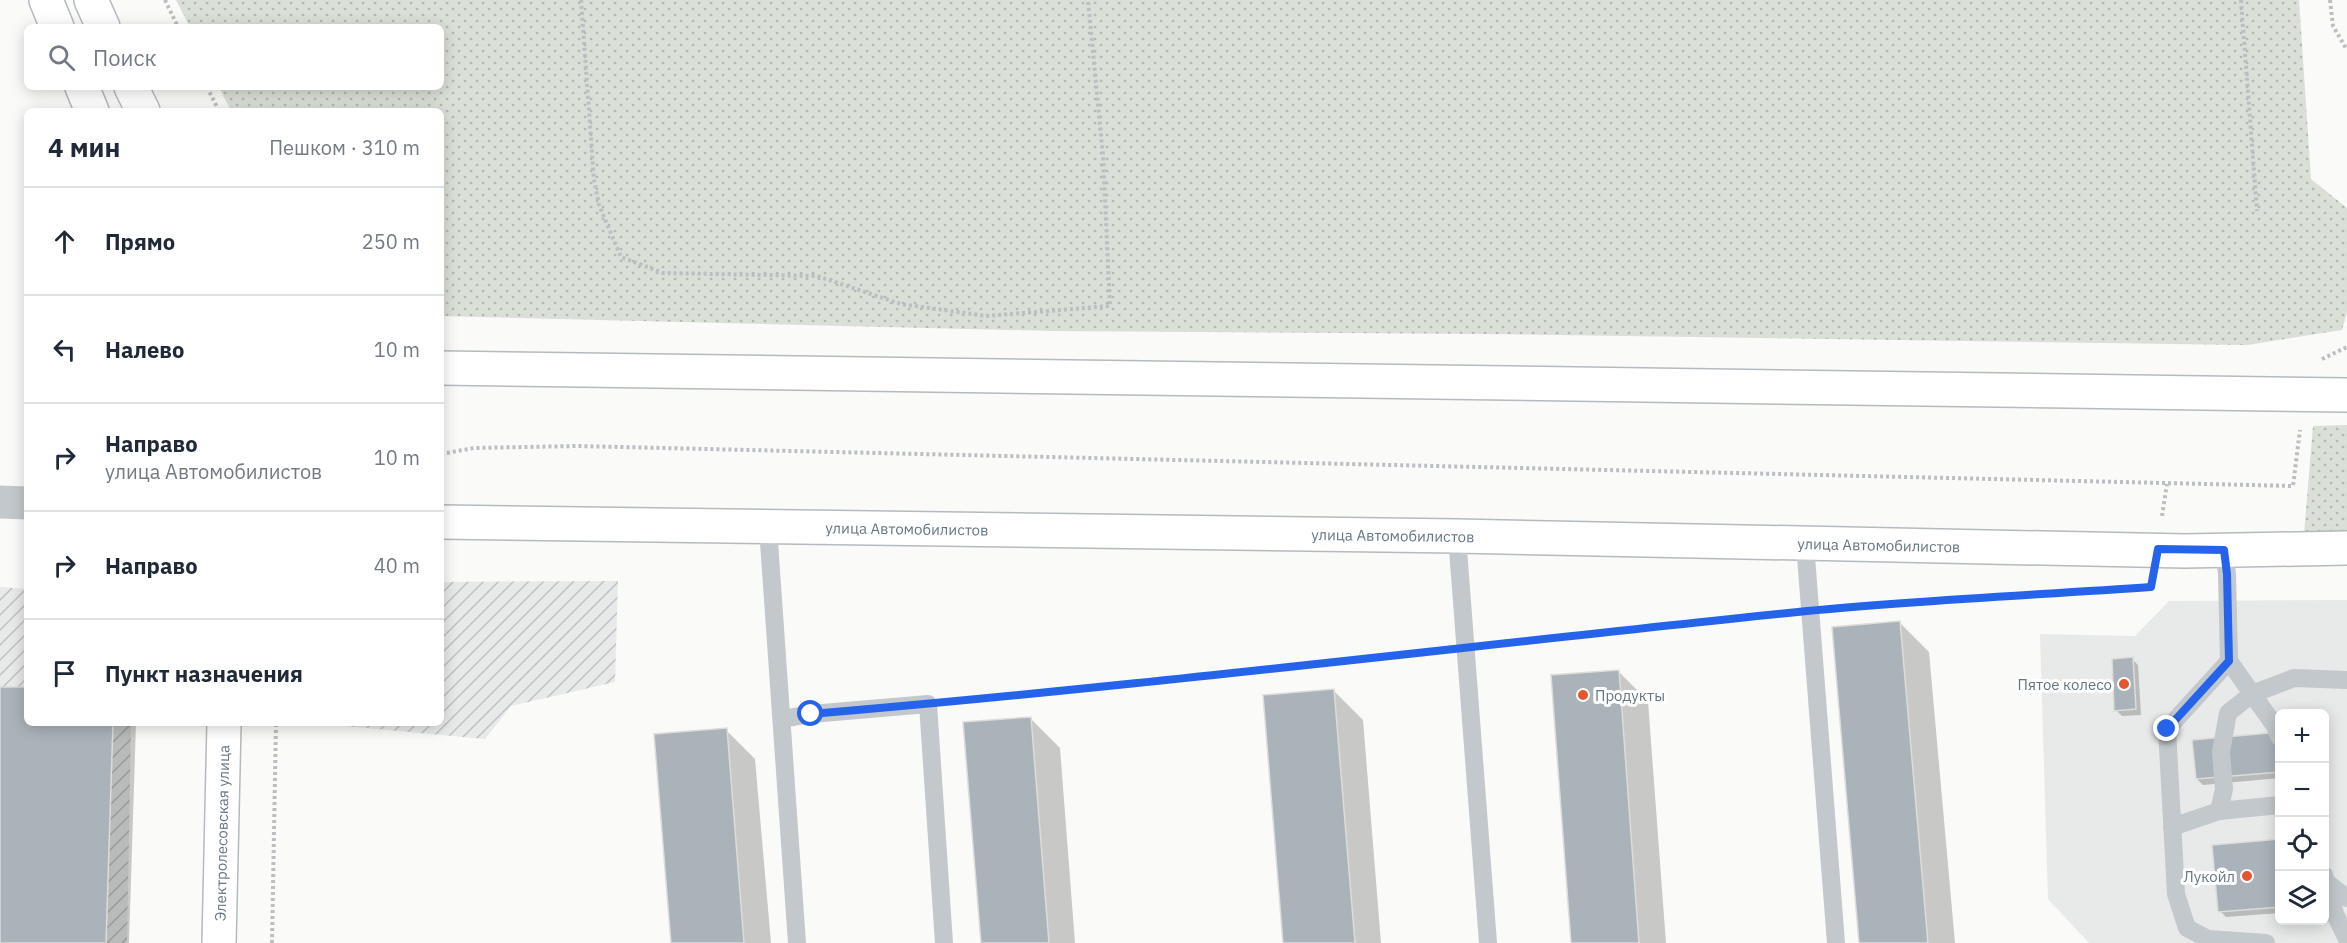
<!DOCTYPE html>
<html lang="ru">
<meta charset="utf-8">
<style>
:root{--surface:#fff;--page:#f6f6f7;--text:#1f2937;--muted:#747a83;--line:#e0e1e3}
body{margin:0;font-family:"IBM Plex Sans",sans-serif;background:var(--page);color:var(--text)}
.controls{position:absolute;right:18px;bottom:18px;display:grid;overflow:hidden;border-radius:9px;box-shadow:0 3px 15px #0003}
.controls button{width:54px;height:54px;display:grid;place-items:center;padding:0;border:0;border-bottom:2px solid var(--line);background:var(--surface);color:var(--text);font:30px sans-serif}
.stop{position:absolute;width:18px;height:18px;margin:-14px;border:4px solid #2563eb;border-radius:50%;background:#fff}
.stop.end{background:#2563eb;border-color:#fff;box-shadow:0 2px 6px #0008}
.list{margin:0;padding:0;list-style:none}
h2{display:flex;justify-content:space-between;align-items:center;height:78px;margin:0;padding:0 24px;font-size:26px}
h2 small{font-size:20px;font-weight:400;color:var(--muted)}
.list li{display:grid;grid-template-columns:39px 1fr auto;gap:18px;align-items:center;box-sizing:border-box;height:108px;padding:0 24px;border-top:2px solid var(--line)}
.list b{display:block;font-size:22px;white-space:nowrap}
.list p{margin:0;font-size:20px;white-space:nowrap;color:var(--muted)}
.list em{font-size:20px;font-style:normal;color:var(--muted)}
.icon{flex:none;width:33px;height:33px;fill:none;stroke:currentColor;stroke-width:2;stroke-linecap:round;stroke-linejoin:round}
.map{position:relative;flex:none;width:2347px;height:943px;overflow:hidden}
.search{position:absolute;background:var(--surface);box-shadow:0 3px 15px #0003;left:24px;top:24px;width:420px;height:66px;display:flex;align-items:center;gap:15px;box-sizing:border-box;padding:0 21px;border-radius:9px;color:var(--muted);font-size:22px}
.panel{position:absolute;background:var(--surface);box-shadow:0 3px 15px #0003;left:24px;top:108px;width:420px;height:618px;border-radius:9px}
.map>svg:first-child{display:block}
</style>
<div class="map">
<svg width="2347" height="943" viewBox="0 0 2347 943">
<defs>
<pattern id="industrial-furrows" width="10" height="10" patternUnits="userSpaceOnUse" patternTransform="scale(1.5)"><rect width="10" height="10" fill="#e8e9e9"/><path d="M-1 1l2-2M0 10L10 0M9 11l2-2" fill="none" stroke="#c0c1c2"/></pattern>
<pattern id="grass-dots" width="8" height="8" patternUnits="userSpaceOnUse" patternTransform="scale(1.5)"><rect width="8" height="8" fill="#dadfd7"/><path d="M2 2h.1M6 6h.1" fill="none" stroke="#b4b9b4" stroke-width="1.8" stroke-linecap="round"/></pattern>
</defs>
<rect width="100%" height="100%" fill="#fafaf8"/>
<!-- built -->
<path fill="#e8e9e9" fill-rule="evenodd" d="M2347,600v343h-258l-41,-44 -8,-265 95,2 34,-35zM2280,714h44v206h-44z"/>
<!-- industrial -->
<path fill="url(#industrial-furrows)" d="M618,581l-3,101 -104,24 -26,33 -152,-14v-2h108v-141z
M0,587l27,2v134h104l-4,220h-127z"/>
<!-- grass -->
<path fill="url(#grass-dots)" d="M176,0h2123l12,179 36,29v104l-5,18 -95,15 -762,-11 -433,-3 -611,-15v-205h-210l-12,-24h222v-60h-251z
M2347,425v109h-43l9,-108z"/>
<!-- shadow -->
<path fill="#0003" d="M1899,622l30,30 26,291h-94z
M2132,659l6,6 3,50 -19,1 -6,-6z
M1618,671l30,30 18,242h-94z
M0,688l27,1v34h109l-7,220h-129z
M1333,690l30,30 18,223h-96z
M1030,718l30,30 15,195h-93z
M726,730l29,29 16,184h-99z
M2280,734v44l-77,7 -6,-6z
M2280,841v72l-54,4 -6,-6z"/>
<!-- building -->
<path fill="#aab3b9" stroke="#dcdcda" stroke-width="1.5" d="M1900,621l28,322h-69l-27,-316z
M2133,657l3,52 -22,2 -2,-52z
M1619,670l20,273h-68l-20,-268z
M0,687h27v36h86l-7,220h-106z
M1334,689l21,254h-72l-20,-248z
M1031,717l18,226h-68l-18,-221z
M727,728l17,215h-73l-17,-209z
M2280,732v40l-84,7 -4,-39z
M2280,839v68l-62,5 -6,-67z"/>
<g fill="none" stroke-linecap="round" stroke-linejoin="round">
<!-- primary casing -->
<g stroke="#b5babe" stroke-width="36">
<g id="primary">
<path d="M46,0l11,27"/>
<path d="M91,0l12,27"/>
<path d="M82,87l10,24"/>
<path d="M131,87l12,24"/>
<path d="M441,368l1906,27"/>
<path id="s1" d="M441,522l1016,14 728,15 162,-3"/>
<path id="s2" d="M219,943l5,-220"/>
</g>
</g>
<!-- path -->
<path stroke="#bbbfc2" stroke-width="4" stroke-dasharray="3 3" stroke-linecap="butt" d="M165,0l13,27
M581,0l13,180 5,25 22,52 42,16 154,3 84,28 85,12 124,-10 -7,-150 -15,-156
M2241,0l16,211
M2330,0l3,26 14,24
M207,87l12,24
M2322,359l25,-12
M441,454l33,-6 103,-2 1716,40 7,-56
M2162,516l5,-32
M1837,609l303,-21
M1494,646l290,-32
M953,701l485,-49
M272,943l4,-220"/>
<!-- lane -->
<path stroke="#c3c8cc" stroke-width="18" d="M768,528l29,415
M1457,536l31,407
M1805,544l31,399
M2224,550l3,24 2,87 46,65 5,12
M2229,661l-62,68 9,165 11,34 21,11 58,4
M782,719l29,-5 117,-10 16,239
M2219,811l61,-6
M2172,827l47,-16 5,-22 -3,-37 7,-39 24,-19 42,-16 53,2
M2324,875l11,39 12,25
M2325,881l22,17"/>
<!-- street -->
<path stroke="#c3c8cc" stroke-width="33" d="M0,502l27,1"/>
<!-- primary -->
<use href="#primary" stroke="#fff" stroke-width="33"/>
</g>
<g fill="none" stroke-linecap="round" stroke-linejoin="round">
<!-- route -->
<path stroke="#2563eb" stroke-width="8" d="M811,714c332,-28 664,-69 996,-103 114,-11 229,-16 344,-24l7,-38 66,1 3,24 2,87 -62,68"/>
</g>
<!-- markers -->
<g fill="#e4572e" stroke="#fff" stroke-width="2">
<circle cx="2124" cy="684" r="6"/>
<circle cx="1583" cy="695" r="6"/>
<circle cx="2247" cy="876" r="6"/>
</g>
<g text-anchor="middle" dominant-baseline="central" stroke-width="6" stroke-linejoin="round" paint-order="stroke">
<!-- street labels -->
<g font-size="15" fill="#657683" stroke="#fff">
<text stroke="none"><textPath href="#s1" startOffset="466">улица Автомобилистов</textPath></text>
<text stroke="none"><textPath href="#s1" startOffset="952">улица Автомобилистов</textPath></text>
<text stroke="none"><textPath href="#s1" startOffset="1438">улица Автомобилистов</textPath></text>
<text stroke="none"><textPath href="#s2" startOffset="110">Электролесовская улица</textPath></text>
</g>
<!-- poi labels -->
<g font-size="15" fill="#657683" stroke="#fff" text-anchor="end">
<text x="2112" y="684">Пятое колесо</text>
<text x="1595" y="695" text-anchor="start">Продукты</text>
<text x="2235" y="876">Лукойл</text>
</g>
</g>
</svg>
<div class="controls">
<button>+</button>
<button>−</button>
<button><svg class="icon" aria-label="locate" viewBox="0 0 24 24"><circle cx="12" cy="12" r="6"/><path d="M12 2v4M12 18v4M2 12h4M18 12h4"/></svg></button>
<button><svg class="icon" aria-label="layers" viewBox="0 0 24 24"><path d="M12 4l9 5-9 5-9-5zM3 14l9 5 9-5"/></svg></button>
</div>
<div class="stop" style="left:811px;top:714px"></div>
<div class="stop end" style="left:2167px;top:729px"></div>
<div class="search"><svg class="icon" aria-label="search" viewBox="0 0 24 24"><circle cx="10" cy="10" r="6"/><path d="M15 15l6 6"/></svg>Поиск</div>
<section class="panel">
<h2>4 мин<small>Пешком · 310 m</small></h2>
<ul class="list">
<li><svg class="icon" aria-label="ahead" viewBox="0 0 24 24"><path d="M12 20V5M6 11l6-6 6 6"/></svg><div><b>Прямо</b></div><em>250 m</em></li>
<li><svg class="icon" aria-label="left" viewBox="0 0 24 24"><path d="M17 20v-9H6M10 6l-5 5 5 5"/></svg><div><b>Налево</b></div><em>10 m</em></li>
<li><svg class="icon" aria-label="right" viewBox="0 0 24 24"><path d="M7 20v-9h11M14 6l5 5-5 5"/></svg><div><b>Направо</b><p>улица Автомобилистов</p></div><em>10 m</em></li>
<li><svg class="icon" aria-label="right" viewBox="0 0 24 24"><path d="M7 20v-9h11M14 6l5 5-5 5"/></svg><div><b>Направо</b></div><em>40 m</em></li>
<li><svg class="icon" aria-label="arrive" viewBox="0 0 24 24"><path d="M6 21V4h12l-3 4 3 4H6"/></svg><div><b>Пункт назначения</b></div></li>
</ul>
</section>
</div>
